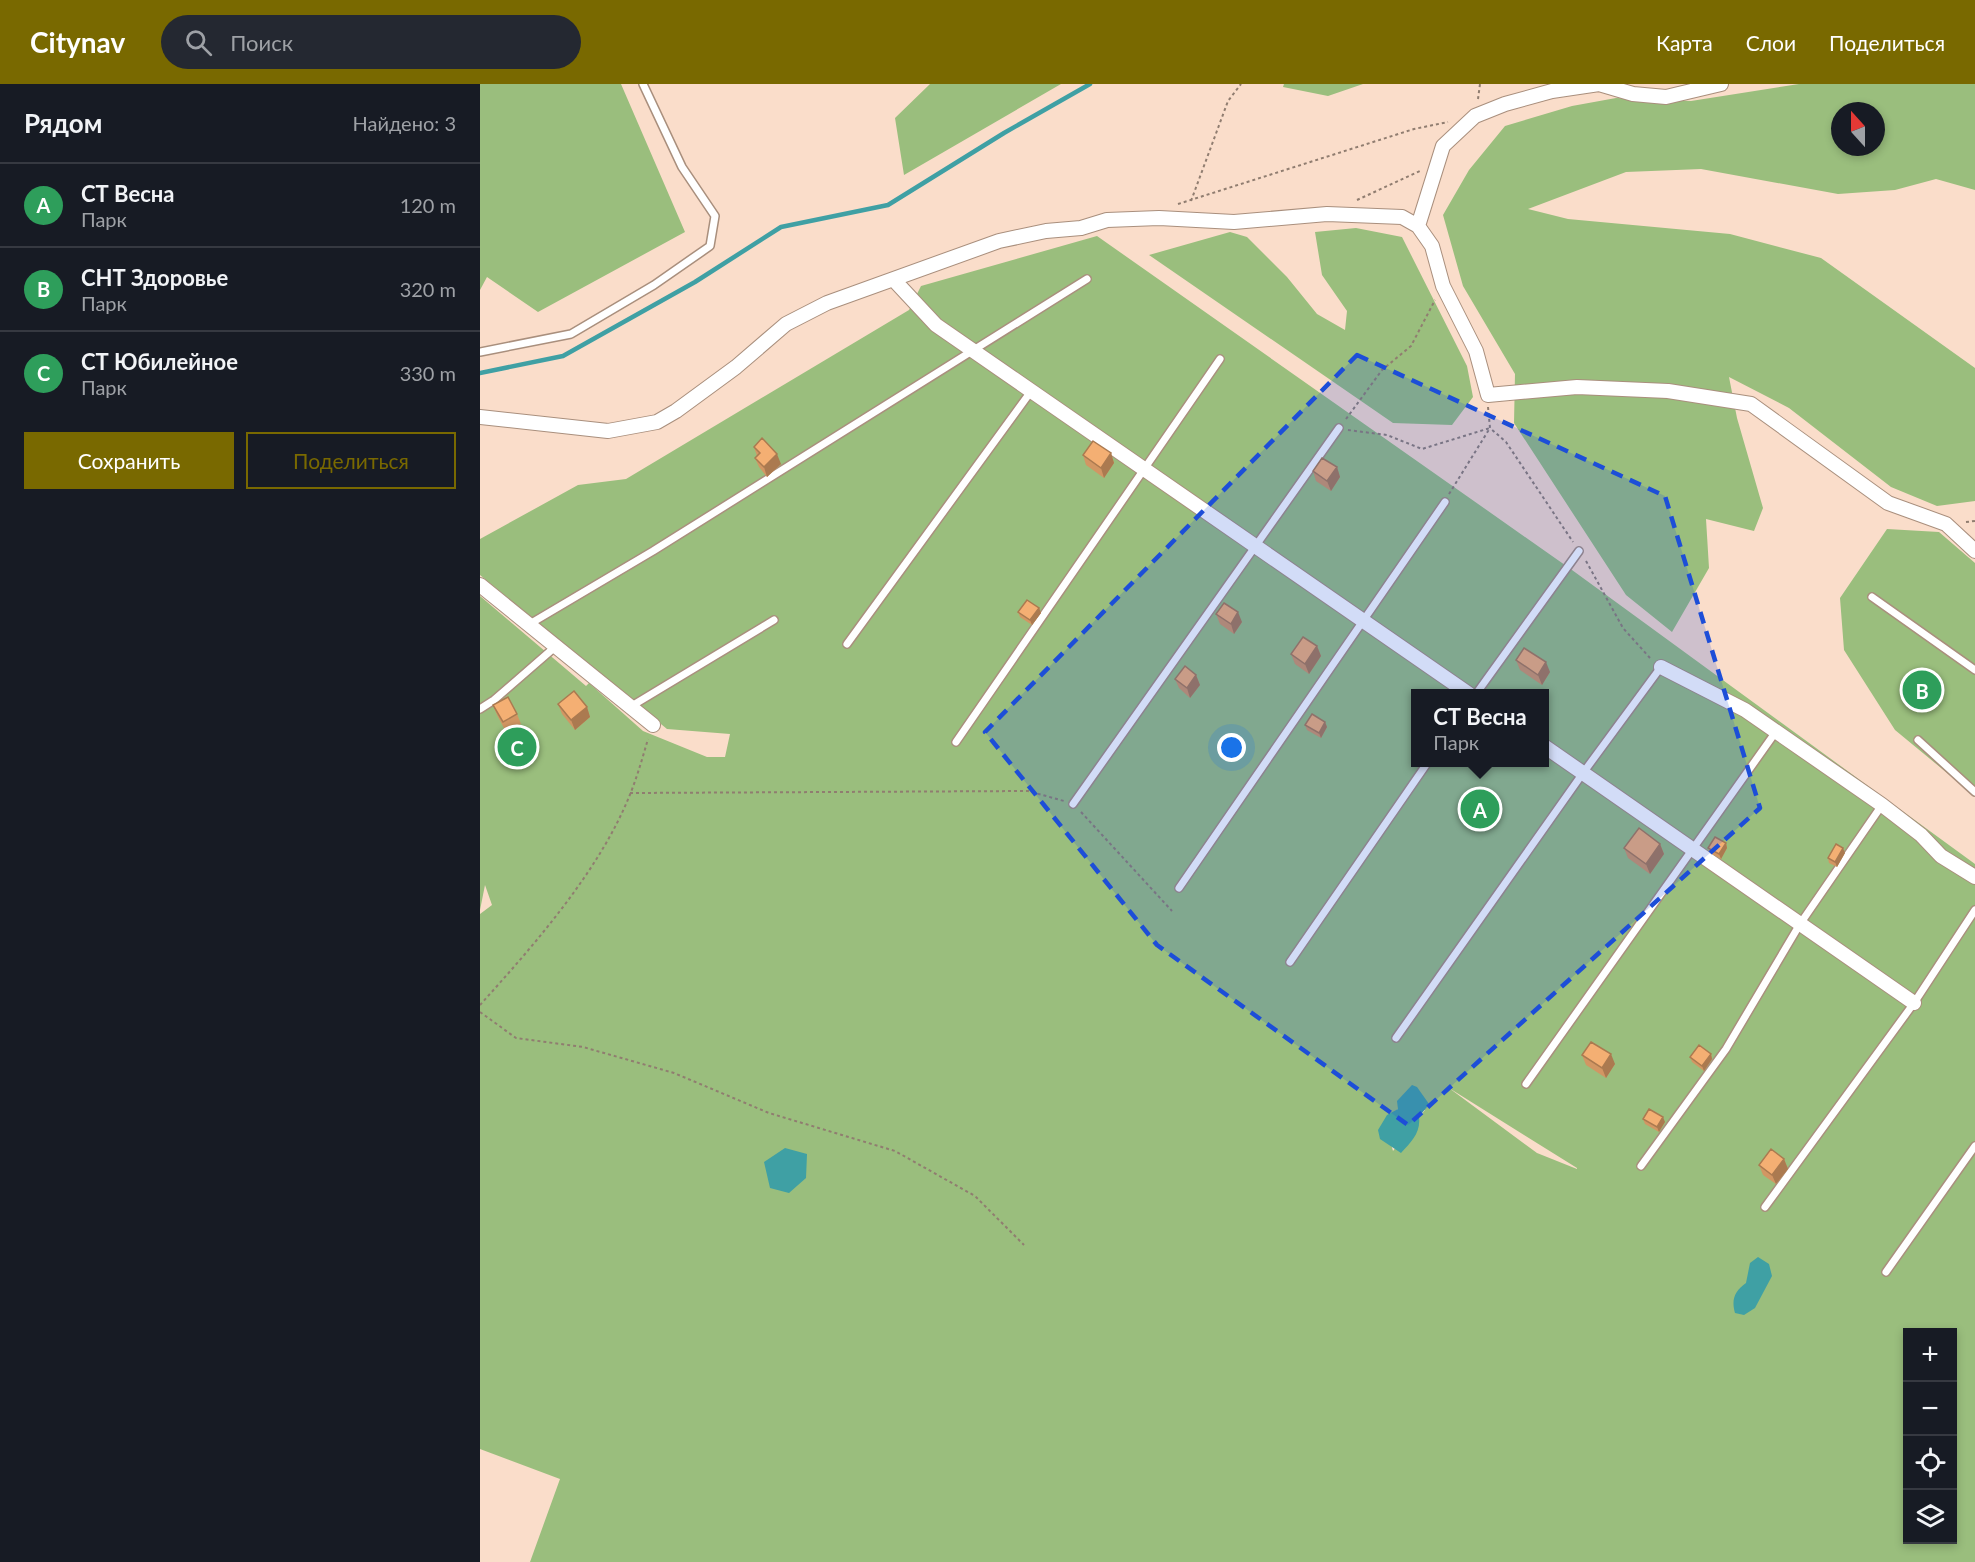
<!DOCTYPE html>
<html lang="ru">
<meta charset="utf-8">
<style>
:root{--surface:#171b24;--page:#242831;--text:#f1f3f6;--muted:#9ea1a6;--line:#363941;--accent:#796900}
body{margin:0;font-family:Lato,sans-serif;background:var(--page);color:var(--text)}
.controls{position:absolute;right:18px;bottom:18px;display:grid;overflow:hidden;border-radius:0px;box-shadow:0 3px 9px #0003}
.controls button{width:54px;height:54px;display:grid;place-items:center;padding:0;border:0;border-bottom:2px solid var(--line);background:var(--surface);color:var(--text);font:30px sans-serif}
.compass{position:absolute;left:1351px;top:18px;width:54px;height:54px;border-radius:50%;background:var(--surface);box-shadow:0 3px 9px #0003;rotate:339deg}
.you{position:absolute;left:752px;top:664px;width:21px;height:21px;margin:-15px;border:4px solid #fff;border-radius:50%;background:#1a73e8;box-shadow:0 0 0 9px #1a73e833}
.badge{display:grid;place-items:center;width:39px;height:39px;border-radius:50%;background:var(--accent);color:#fff;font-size:20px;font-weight:700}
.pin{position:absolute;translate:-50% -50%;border:3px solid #fff;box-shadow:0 2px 6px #0006}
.popup{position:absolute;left:931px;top:605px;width:138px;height:78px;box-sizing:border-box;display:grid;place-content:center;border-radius:0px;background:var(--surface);filter:drop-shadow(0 2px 4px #0005);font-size:20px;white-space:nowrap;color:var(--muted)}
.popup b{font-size:22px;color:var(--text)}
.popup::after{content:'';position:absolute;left:50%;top:100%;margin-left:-12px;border:12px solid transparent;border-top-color:var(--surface)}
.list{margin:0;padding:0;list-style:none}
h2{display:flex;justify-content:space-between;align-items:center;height:78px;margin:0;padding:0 24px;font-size:26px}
h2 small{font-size:20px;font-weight:400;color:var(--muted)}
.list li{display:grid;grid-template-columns:39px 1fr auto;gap:18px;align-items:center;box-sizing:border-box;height:84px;padding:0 24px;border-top:2px solid var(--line)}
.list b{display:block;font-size:22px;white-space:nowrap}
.list p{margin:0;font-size:20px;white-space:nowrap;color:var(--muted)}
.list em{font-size:20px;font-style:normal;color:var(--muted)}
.actions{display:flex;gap:12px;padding:18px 24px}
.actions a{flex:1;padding:14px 0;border:2px solid var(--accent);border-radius:0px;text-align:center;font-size:21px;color:var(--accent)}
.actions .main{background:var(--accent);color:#fff}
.icon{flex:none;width:33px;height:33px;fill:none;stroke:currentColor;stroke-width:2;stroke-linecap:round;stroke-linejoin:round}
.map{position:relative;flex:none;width:1495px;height:1478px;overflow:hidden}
header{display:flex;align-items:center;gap:36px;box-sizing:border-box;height:84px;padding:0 30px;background:var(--accent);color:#fff}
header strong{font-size:28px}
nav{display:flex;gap:33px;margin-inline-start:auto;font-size:21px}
.search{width:420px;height:54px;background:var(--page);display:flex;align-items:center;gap:15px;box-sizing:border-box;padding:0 21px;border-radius:33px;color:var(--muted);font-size:22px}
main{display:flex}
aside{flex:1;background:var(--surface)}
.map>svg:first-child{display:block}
</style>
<header>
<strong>Citynav</strong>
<div class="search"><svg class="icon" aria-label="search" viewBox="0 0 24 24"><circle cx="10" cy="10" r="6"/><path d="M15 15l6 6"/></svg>Поиск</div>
<nav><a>Карта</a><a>Слои</a><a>Поделиться</a></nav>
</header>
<main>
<aside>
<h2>Рядом<small>Найдено: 3</small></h2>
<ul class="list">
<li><span class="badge" style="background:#2e9e5b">A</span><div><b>СТ Весна</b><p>Парк</p></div><em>120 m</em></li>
<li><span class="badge" style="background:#2e9e5b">B</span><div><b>СНТ Здоровье</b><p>Парк</p></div><em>320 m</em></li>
<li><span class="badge" style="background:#2e9e5b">C</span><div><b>СТ Юбилейное</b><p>Парк</p></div><em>330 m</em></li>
</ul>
<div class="actions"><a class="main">Сохранить</a><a>Поделиться</a></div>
</aside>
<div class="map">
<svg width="1495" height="1478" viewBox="0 0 1495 1478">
<rect width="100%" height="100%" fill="#faddca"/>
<!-- green -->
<path fill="#9abe7d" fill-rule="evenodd" d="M0,0h141l64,148 -147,80 -51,-35 -7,13z
M450,0h131l-157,91 -9,-57z
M804,0h79l-35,12 -45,-9z
M1319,0h176v106l-39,-11 -41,11 -57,4 -137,-25 -75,3 -98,37 40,10 162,15 91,24 154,110v133l-38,5 -46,-19 -102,-79 -60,-31 8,41 26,90 -9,23 -48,-12 3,49 -37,64 -46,-37 -112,-172 1,-49 -52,-88 -20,-71 26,-45 36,-44 67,-20 44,-8 75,3zM1360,27h36v36h-36z
M876,144l46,9 65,129 6,31 -21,28 -59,-2 -244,-168 81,-23 17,5 40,40 30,37 28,16 2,-19 -25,-36 -7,-43z
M617,152l475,334 403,294v698h-1445l30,-83 -80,-30v-535l12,-9 -7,-20 -5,25v-314l106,90 3,-3 54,48 64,26h18l5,-23 -63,-5 -187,-154v-36l98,-54 48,-6 283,-169 12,-24zM936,610h128v68h-128zM969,1004l128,80v1l-40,-16zM918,1025l27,1 -32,41 -2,-7v-29zM1428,1248h44v208h-44z
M1407,445l52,3 36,31v233l-80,-66 -51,-80 -4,-52z"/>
<!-- water -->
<path fill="#3fa0a4" d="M932,1001l5,2 12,17 -10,13c2,16 -8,25 -18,36l-21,-14 -2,-9 9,-15 11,-6 -1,-8z
M305,1064l22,6 -1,24 -17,15 -19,-5 -6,-26z
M1278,1173l11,7 3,12 -17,32 -11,7 -9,-2c-4,-14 0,-22 11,-30l4,-20z"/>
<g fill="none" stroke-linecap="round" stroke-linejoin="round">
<!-- stream -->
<path stroke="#3fa0a4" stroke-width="4.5" d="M0,289l83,-17 132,-74 86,-55 107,-22 116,-72 86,-49"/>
<!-- service casing -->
<g stroke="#a98f7d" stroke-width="10">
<path id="service" d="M0,268l91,-18 83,-49 56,-39 5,-30 -33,-49 -39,-83
M1392,513l103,73
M48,541l125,-74 434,-272
M367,560l185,-254
M996,610l103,-143
M150,623l144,-87
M0,625l14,-9 61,-53
M1438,656l57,52
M476,658l264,-383
M593,720l266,-376
M699,804l266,-386
M810,878l138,-200
M916,954l187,-265 78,-106
M1046,1000l249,-351
M1161,1082l85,-117 74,-125 82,-119
M1285,1123l149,-204 61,-93
M1406,1188l89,-126"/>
</g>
<!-- minor casing -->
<g stroke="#a98f7d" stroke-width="16">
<path id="minor" d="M938,142l25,-80 32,-30 30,-12 47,-13 47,-7 34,10 33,3 55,-13
M414,196l42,45 533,369
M0,333l128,14 49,-9 19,-11 60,-44 50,-43 41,-21 172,-62 47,-10 35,-3 26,-8 52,-2 75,4 93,-8 75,3 16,9 14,20 11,40 33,65 12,44 89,-8 91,4 83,13 137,99 58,21 29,27
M0,501l173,140
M1181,583l84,43 137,95 39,30 20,21 34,21
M1064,662l370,257"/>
</g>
<!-- path -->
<path stroke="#907d70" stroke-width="2" stroke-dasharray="3 3" stroke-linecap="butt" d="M998,15l2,-15
M877,116l63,-29
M711,117l37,-100 13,-17
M698,120l236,-75 34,-7
M1008,323l2,21 16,14 67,100
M866,335l36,-49 29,-24 24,-46
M868,346l39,5 35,14 68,-21
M969,410l41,-66
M1486,438l9,-1
M1106,477l37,67 27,30
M150,709l398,-2 36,10
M601,728l91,99
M0,921c55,-61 121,-136 151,-213 7,-18 12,-36 17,-53
M0,928l36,26 67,9 91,26 95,40 126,38 80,45 49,49"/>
<!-- service -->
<use href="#service" stroke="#fff" stroke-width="7"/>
<!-- minor -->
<use href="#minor" stroke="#fff" stroke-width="14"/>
</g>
<!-- wall -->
<path fill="#d29663" d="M274,363l27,17 -14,13 -8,-10 -4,-9 2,-2z
M631,369l3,10 -10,15 -18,-13 -3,-10z
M857,383l3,10 -9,14 -15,-10 -3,-10z
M559,524l2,5 -9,12 -12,-8 -2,-5z
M736,530l26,8 -8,12 -14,-10z
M837,562l4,10 -12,18 -14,-10 -4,-10z
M1036,576l34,12 -8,13 -22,-15z
M716,591l4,10 -10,13 -11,-10 -4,-9z
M78,620l29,3 3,10 -15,13 -13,-16z
M13,621l24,9 4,10 -15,8 -9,-17z
M845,638l2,5 -6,11 -14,-8 -2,-5z
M1246,759l1,5 -6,11 -11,-6 -2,-5z
M1180,760l4,10 -14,20 -22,-16 -4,-10z
M1365,769l-8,14 -8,-4 -1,-5z
M1231,970l1,5 -8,12 -12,-9 -2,-5z
M1102,971l33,9 -9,14 -20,-13z
M1163,1035l22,3 -6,10 -14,-8z
M1304,1075l4,10 -12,15 -13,-9 -4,-10z"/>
<!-- shaded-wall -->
<path fill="#ab7a50" d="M631,369l3,10 -10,15 -3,-10z
M297,370l4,10 -14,13 -3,-10z
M857,383l3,10 -9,14 -4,-10z
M559,524l2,5 -9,12 -2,-5z
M758,528l4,10 -8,12 -3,-10z
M837,562l4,10 -12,18 -4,-10z
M1066,578l4,10 -8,13 -4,-10z
M716,591l4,10 -10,13 -3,-10z
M107,623l3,10 -15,13 -4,-10z
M845,638l2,5 -6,11 -2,-5z
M1246,759l1,5 -6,11 -2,-5z
M1180,760l4,10 -14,20 -4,-10z
M1363,764l2,5 -8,14 -2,-5z
M1131,970l4,10 -9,14 -4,-10z
M1231,970l1,5 -8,12 -2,-5z
M1183,1033l2,5 -6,10 -2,-5z
M1304,1075l4,10 -12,15 -4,-9z"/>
<!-- building -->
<path fill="#f4af73" stroke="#ab7a50" stroke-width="1.5" d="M282,354l15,16 -13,13 -9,-9 5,-5 -6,-6z
M613,357l18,12 -10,15 -18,-13z
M842,374l15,9 -10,14 -14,-10z
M547,516l12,8 -9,12 -12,-8z
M744,519l14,9 -7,12 -15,-10z
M823,553l14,9 -12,18 -14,-10z
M1044,564l22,14 -8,13 -22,-15z
M705,582l11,9 -9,13 -12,-9z
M94,607l13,16 -16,13 -13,-16z
M28,613l9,17 -14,8 -10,-17z
M832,630l13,8 -6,11 -14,-8z
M1159,744l21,16 -14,20 -22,-16z
M1235,753l11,6 -7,11 -11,-6z
M1356,760l7,4 -8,14 -7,-4z
M1111,958l20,12 -9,14 -20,-13z
M1219,961l12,9 -9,12 -12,-9z
M1169,1025l14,8 -6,10 -14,-8z
M1291,1065l13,10 -12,16 -13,-10z"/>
<!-- marked area -->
<path fill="#1d4ed8" fill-opacity="0.2" stroke="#1d4ed8" stroke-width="4.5" stroke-dasharray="12 8" stroke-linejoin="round" d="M877,271l308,141 95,312 -352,317 -251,-180 -172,-213z"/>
</svg>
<div class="controls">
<button>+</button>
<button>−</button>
<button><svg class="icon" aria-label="locate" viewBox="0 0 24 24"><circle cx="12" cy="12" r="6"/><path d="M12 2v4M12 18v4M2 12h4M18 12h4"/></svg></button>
<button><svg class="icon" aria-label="layers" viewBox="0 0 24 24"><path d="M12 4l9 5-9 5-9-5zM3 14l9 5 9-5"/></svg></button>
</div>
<svg class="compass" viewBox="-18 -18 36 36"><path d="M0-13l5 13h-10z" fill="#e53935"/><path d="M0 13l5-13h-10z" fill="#9ea1a6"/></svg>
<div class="you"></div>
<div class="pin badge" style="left:1000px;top:725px;background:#2e9e5b">A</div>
<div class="popup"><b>СТ Весна</b>Парк</div>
<div class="pin badge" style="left:1442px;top:606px;background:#2e9e5b">B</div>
<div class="pin badge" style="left:37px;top:663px;background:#2e9e5b">C</div>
</div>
</main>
